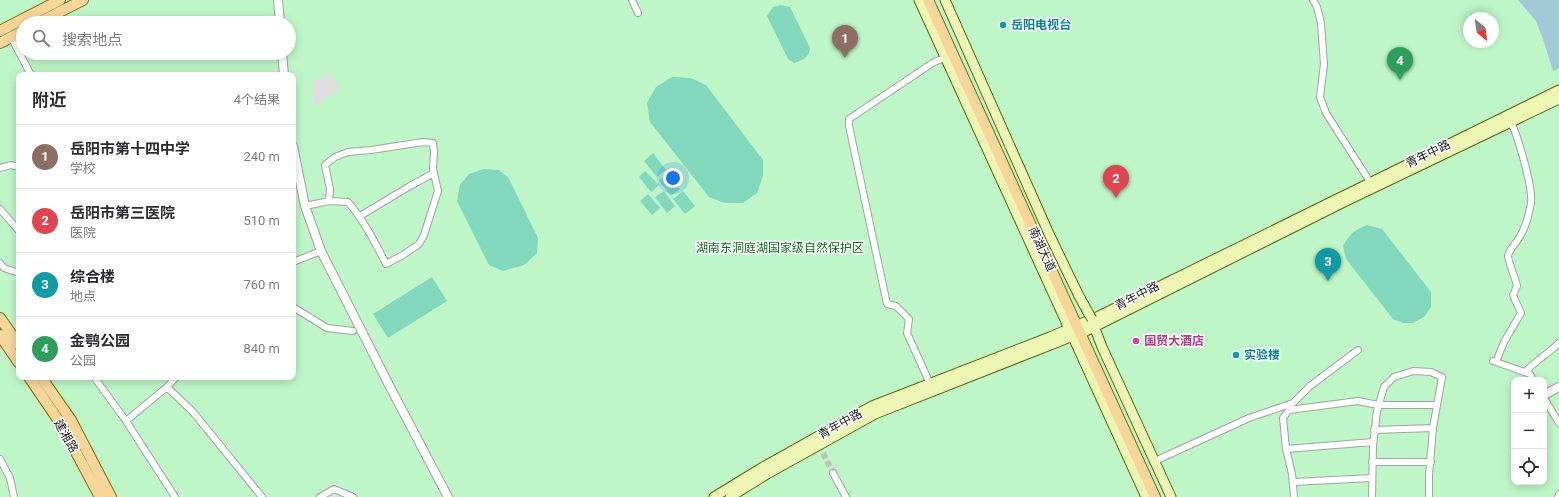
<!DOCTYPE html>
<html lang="zh">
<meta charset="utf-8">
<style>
:root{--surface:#fff;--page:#f7f7f7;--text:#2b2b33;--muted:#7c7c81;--line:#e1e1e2;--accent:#bc170a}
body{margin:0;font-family:Roboto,"Noto Sans SC",sans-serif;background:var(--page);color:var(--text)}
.controls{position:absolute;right:12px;bottom:12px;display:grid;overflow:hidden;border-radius:8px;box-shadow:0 2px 10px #0003}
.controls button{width:36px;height:36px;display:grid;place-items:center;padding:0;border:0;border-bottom:1px solid var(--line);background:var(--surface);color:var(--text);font:20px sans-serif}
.compass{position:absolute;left:1463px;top:12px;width:36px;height:36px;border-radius:50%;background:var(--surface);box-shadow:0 2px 10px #0003;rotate:151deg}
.you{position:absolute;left:673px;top:178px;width:14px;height:14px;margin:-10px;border:3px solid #fff;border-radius:50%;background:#1a73e8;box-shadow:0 0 0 6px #1a73e833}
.badge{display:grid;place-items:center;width:26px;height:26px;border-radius:50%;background:var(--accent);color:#fff;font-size:13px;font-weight:700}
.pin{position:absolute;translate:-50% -33px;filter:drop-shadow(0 1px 2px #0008)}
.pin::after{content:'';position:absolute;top:21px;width:14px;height:12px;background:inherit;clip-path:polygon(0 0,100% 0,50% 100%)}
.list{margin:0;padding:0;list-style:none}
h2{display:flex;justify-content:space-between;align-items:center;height:52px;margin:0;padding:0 16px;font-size:17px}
h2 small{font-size:13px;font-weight:400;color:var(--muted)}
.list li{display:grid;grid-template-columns:26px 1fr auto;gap:12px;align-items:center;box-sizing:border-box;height:64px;padding:0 16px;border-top:1px solid var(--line)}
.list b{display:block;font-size:15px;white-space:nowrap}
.list p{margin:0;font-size:13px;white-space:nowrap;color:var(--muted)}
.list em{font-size:13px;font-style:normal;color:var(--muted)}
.icon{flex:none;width:22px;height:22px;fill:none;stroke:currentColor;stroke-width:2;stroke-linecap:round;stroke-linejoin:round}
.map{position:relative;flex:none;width:1559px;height:497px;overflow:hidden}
.search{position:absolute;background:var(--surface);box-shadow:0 2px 10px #0003;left:16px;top:16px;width:280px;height:44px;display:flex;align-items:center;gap:10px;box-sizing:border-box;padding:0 14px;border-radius:22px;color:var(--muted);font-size:15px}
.panel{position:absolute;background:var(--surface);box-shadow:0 2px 10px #0003;left:16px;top:72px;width:280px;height:308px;border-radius:8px}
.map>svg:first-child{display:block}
</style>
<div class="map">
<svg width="1559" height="497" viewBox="0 0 1559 497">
<rect width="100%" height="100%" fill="#ece9e1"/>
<!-- park -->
<path fill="#bef6c7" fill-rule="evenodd" d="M0,0h1559v497h-1559zM1469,18h24v24h-24zM23,23h266v30h-266zM19,75h274v302h-274zM1514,380h30v102h-30z"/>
<!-- pitch -->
<path fill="#81d8bd" d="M780,5l10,2 20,41c-1,10 -7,12 -16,15l-6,-4 -21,-43 6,-9z
M672,77l19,1 15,7 57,75v16l-6,17 -14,10h-18l-16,-6 -59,-75 -3,-19 9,-16z
M653,153l13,17 -9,7 -13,-16z
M484,169l15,1 9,7 30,61 -1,15 -13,12 -21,6 -14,-6 -32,-64 3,-16 9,-11z
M645,171l14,14 -8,7 -12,-15z
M668,173l12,16 -9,7 -12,-15z
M664,191l11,15 -8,7 -12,-16z
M683,191l12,15 -10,8 -12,-15z
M648,194l12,14 -8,7 -12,-14z
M1367,225l15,4 49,63v15l-7,10 -11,6h-10l-10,-4 -47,-60 -3,-13c7,-13 12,-16 24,-21z
M432,277l15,24 -59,37 -15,-24z"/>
<!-- parking -->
<path fill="#dfdfdf" d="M331,73l10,16 -27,17 -2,-23z"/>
<!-- water -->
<path fill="#a3c8d8" d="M1518,0h41v68l-6,3 -10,-32 -7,-18z"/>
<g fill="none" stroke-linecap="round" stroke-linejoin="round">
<!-- minor-tunnel -->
<path stroke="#c2c0b9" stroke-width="6" stroke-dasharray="6 3" stroke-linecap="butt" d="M819,445l14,28"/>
<!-- minor casing -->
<g stroke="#a2a2a2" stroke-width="8">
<path id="minor" d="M632,0l6,13
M1313,0l4,7 4,16 2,28 1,13 -4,33 6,16 46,72
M11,37l20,38
M0,168l11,-3 8,2
M305,206l24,-5 19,1c16,19 27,40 38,62l17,-9 16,-11 5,-9 14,-44 -5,-22 1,-17 -1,-9 -10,-1 -52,8 -23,2 -13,5 -10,8 5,24 -1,12
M0,209l19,22
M360,216l50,-30 24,-13
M293,262l28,-11
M0,263l4,5 15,5
M293,307l34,21 26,3
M1493,361l37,13 3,6
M1496,362l8,-20 17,-29 -8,-18 4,-9c-1,-6 -9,-25 -9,-30 1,-7 8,-12 11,-18 7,-11 10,-23 12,-35 2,-16 -13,-66 -20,-81
M1525,372c10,-11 23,-18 34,-29
M94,377l32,44 49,76
M931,386l-24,-53 2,-14 -13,-13 -9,-2 -38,-178v-7l85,-57 11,-4
M167,387l9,-10
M1544,398l15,25
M126,421l41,-34 26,25 69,85
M1374,430l59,-2
M1286,449l87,-7
M0,459l10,19 4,19
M1155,461l94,-43 44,-15 17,-17 48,-36
M1372,462h59
M833,473l13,24
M1293,482l79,-4
M320,497l14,-8 19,8
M1294,497l-2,-23 -6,-25 -3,-31 6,-8 69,-9 20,4h59
M1372,497l1,-51 4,-35 7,-24 10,-10 19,-6 18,1 11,5 -9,51 -4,47v22
M1558,497l1,-3"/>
</g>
<!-- tertiary casing -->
<g stroke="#a2a2a2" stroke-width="10">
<path id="tertiary" d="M278,0l2,23
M282,53l2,22
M293,146l12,60 16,45 68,134 59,112
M1544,395l15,-8"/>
</g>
<!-- secondary casing -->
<g stroke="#586a0a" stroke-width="11">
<path id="secondary" d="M919,0l227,497
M945,0l105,236 29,60 10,18
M1092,321l10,26 69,150
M714,497l49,-30 109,-61 178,-69 49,-21 460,-226
M730,497l37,-23 108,-60 211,-83 260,-130 213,-102"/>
</g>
<!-- primary casing -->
<g stroke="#8a6907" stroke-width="12">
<path id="primary" d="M928,0l227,497
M38,23l45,-23
M0,31l60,-31
M0,43l23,-12
M0,318l19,27
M0,335l19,28
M29,377l32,47 39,73
M41,377l30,43 40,77"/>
</g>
<!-- minor -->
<use href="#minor" stroke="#fff" stroke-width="6"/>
<!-- tertiary -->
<use href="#tertiary" stroke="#fff" stroke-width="8"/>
<!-- secondary -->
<use href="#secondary" stroke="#edf5b5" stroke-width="9"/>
<!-- primary -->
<use href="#primary" stroke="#f6d69b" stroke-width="10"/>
<!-- secondary-bridge casing -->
<g stroke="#586a0a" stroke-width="11" stroke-linecap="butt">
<path id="secondary-bridge" d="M1089,314l3,5"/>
</g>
<!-- secondary-bridge -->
<use href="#secondary-bridge" stroke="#edf5b5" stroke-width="9"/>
</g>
<!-- markers -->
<g fill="#0f9aa8" stroke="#fff" stroke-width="1.5">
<circle cx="1003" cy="25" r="4"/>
<circle cx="1236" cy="355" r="4"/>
</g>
<circle fill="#d1479c" stroke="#fff" stroke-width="1.5" cx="1136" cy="341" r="4"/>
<g text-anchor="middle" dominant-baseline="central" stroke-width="3" stroke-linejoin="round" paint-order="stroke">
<!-- culture labels -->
<g font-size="12" font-weight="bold" fill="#0d838f" stroke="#fff" text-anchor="start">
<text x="1011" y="25">岳阳电视台</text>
<text x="1244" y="355">实验楼</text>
</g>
<!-- street labels -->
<g font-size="12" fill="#1b1b1b" stroke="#fff">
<text transform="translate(1428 154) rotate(-26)">青年中路</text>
<text transform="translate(1042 249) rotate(65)">南湖大道</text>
<text transform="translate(1137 296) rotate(-27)">青年中路</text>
<text transform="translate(840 424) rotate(-29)">青年中路</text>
<text transform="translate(66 436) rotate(61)">建湘路</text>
</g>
<!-- park labels -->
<g font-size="12" fill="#107120" stroke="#fff">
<text x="780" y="248">湖南东洞庭湖国家级自然保护区</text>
</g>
<!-- hotel labels -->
<g font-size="12" font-weight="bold" fill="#b23c85" stroke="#fff" text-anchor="start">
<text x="1144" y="341">国贸大酒店</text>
</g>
</g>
</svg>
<div class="controls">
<button>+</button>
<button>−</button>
<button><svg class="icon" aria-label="locate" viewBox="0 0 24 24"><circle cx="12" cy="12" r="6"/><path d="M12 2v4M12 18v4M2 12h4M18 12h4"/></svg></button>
</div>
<svg class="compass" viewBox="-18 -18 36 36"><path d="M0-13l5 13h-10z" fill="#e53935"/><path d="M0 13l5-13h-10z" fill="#7c7c81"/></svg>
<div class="you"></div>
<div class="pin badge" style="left:845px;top:58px;background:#8d6e63">1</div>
<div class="pin badge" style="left:1116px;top:198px;background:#e0444e">2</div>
<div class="pin badge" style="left:1328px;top:281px;background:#0f9aa8">3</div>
<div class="pin badge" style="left:1400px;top:80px;background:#2e9e5b">4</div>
<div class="search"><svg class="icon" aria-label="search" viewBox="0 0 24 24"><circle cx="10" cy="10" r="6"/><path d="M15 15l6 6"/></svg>搜索地点</div>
<section class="panel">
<h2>附近<small>4个结果</small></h2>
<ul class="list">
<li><span class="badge" style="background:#8d6e63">1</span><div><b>岳阳市第十四中学</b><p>学校</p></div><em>240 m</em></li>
<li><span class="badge" style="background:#e0444e">2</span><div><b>岳阳市第三医院</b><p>医院</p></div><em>510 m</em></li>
<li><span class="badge" style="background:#0f9aa8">3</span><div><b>综合楼</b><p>地点</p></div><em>760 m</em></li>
<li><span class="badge" style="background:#2e9e5b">4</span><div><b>金鹗公园</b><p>公园</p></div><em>840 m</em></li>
</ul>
</section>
</div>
